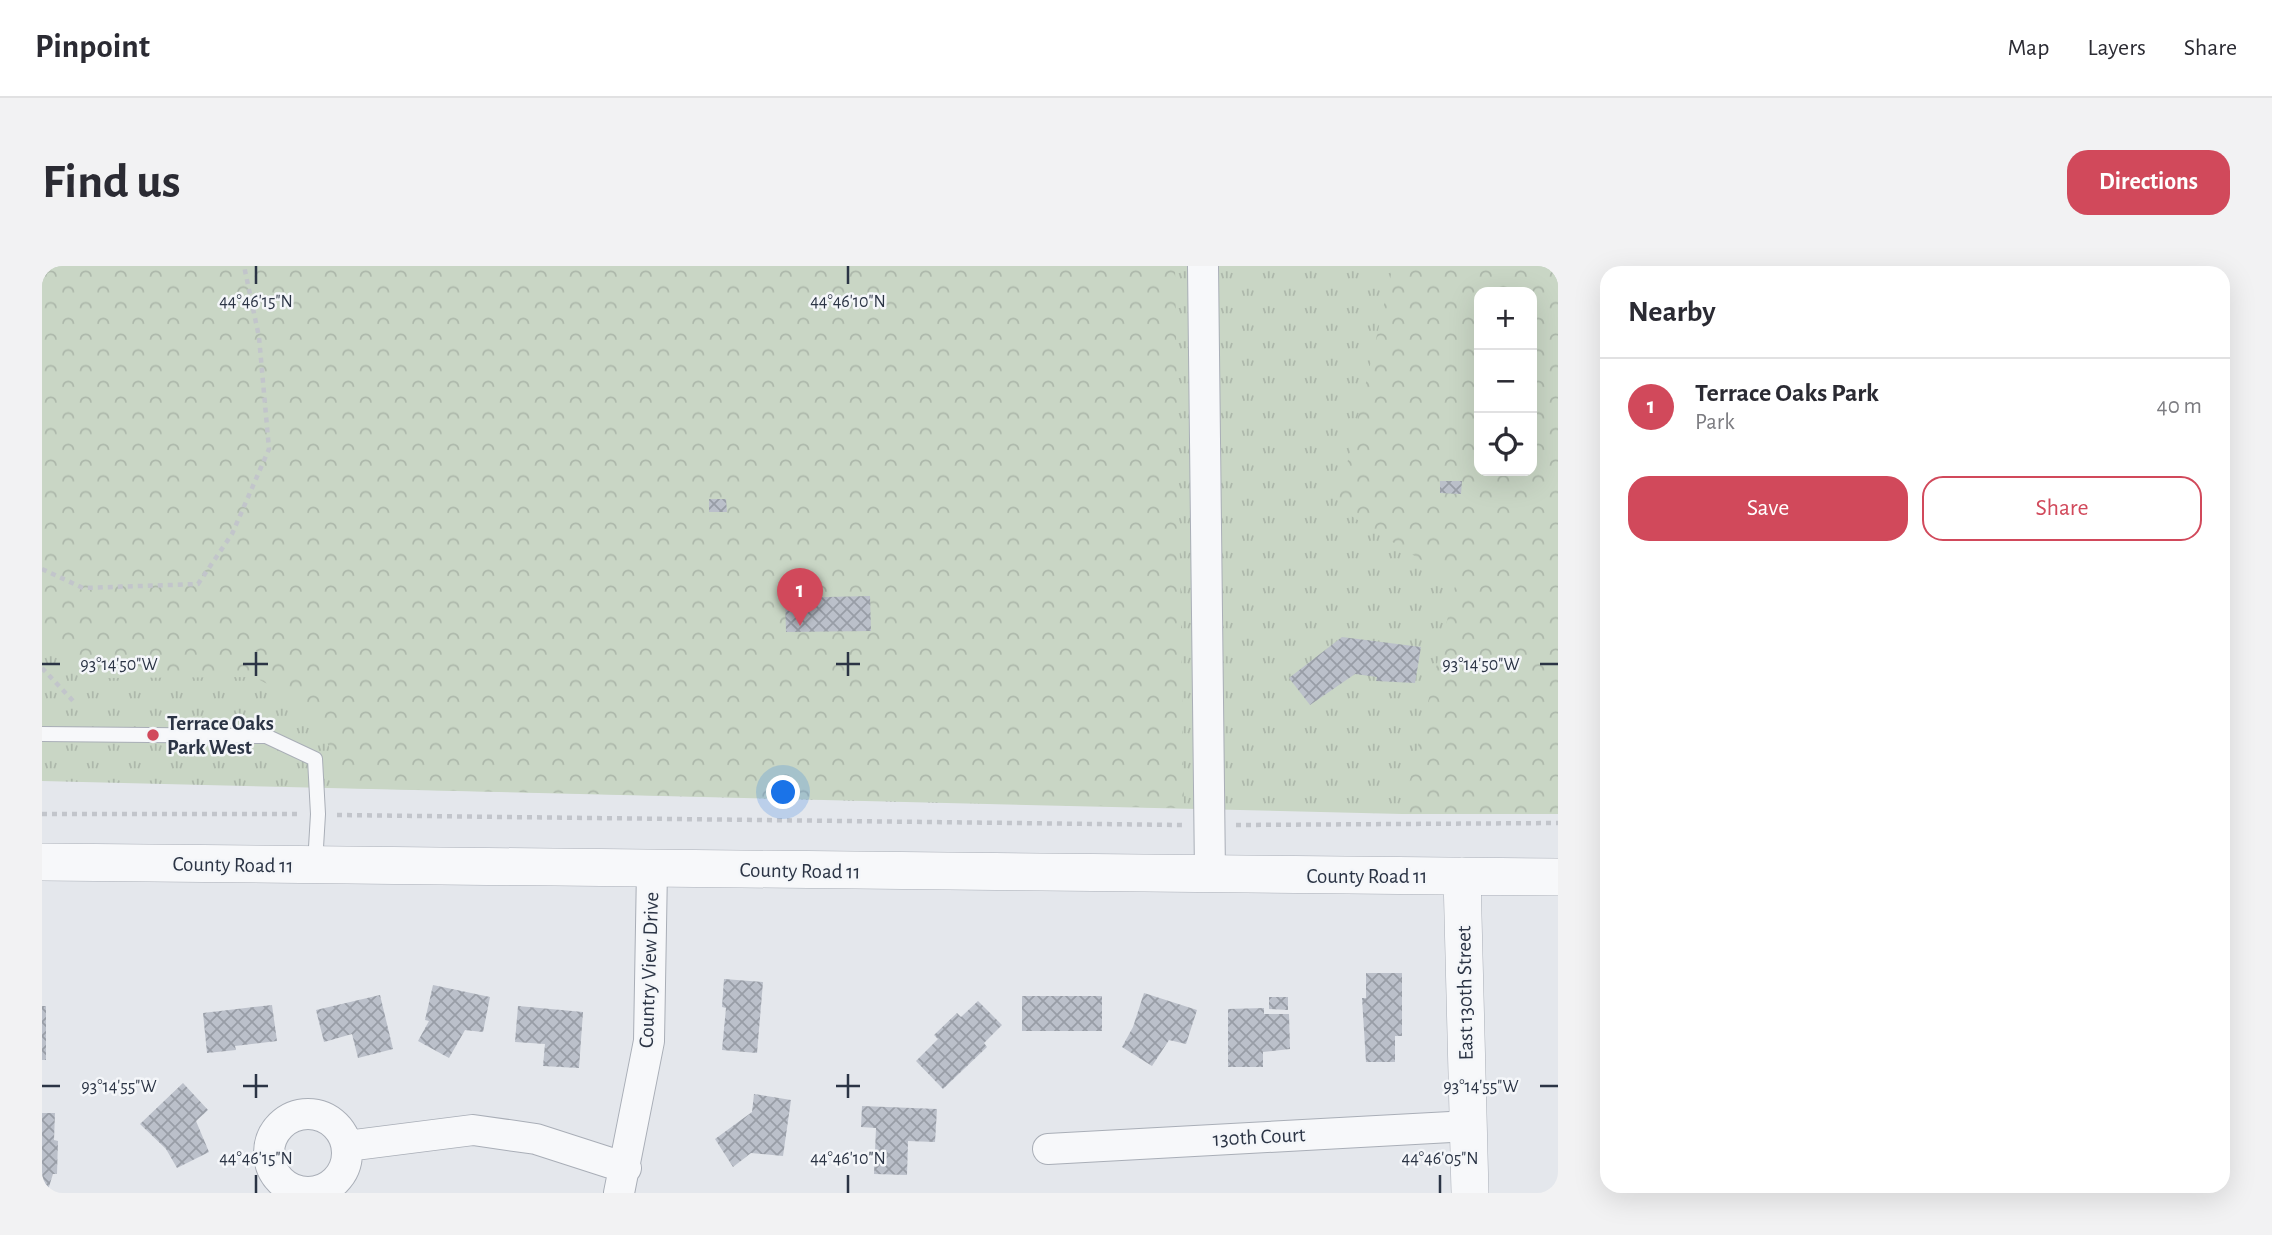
<!DOCTYPE html>
<meta charset="utf-8">
<style>
:root{--surface:#fff;--page:#f2f2f3;--text:#2b2b33;--muted:#7c7c81;--line:#e1e1e2;--accent:#d1495b}
body{margin:0;font-family:"Alegreya Sans",sans-serif;background:var(--page);color:var(--text)}
.controls{position:absolute;right:21px;top:21px;display:grid;overflow:hidden;border-radius:14px;box-shadow:0 7px 28px #0002}
.controls button{width:63px;height:63px;display:grid;place-items:center;padding:0;border:0;border-bottom:2px solid var(--line);background:var(--surface);color:var(--text);font:35px sans-serif}
.you{position:absolute;left:742px;top:527px;width:24px;height:24px;margin:-18px;border:5px solid #fff;border-radius:50%;background:#1a73e8;box-shadow:0 0 0 10px #1a73e833}
.badge{display:grid;place-items:center;width:46px;height:46px;border-radius:50%;background:var(--accent);color:#fff;font-size:23px;font-weight:700}
.pin{position:absolute;translate:-50% -58px;filter:drop-shadow(0 2px 4px #0008)}
.pin::after{content:'';position:absolute;top:37px;width:24px;height:21px;background:inherit;clip-path:polygon(0 0,100% 0,50% 100%)}
.list{margin:0;padding:0;list-style:none}
h2{display:flex;justify-content:space-between;align-items:center;height:91px;margin:0;padding:0 28px;font-size:30px}
h2 small{font-size:23px;font-weight:400;color:var(--muted)}
.list li{display:grid;grid-template-columns:46px 1fr auto;gap:21px;align-items:center;box-sizing:border-box;height:98px;padding:0 28px;border-top:2px solid var(--line)}
.list b{display:block;font-size:26px;white-space:nowrap}
.list p{margin:0;font-size:23px;white-space:nowrap;color:var(--muted)}
.list em{font-size:23px;font-style:normal;color:var(--muted)}
.actions{display:flex;gap:14px;padding:21px 28px}
.actions a{flex:1;padding:16px 0;border:2px solid var(--accent);border-radius:21px;text-align:center;font-size:24px;color:var(--accent)}
.actions .main{background:var(--accent);color:#fff}
.icon{flex:none;width:38px;height:38px;fill:none;stroke:currentColor;stroke-width:2;stroke-linecap:round;stroke-linejoin:round}
.map{position:relative;flex:none;width:1516px;height:927px;overflow:hidden;border-radius:21px}
header{display:flex;align-items:center;gap:42px;box-sizing:border-box;height:98px;padding:0 35px;background:var(--surface);border-bottom:2px solid var(--line)}
header strong{font-size:33px}
nav{display:flex;gap:38px;margin-inline-start:auto;font-size:24px}
.intro{display:flex;align-items:center;justify-content:space-between;box-sizing:border-box;height:168px;padding:0 42px}
h1{margin:0;font-size:49px}
.button{padding:18px 32px;border-radius:21px;background:var(--accent);color:#fff;font-size:24px;font-weight:700}
main{display:flex;gap:42px;padding:0 42px}
aside{flex:1;background:var(--surface);border-radius:21px;box-shadow:0 7px 28px #0002}
.map>svg:first-child{display:block}
</style>
<header>
<strong>Pinpoint</strong>
<nav><a>Map</a><a>Layers</a><a>Share</a></nav>
</header>
<div class="intro"><h1>Find us</h1><a class="button">Directions</a></div>
<main>
<div class="map">
<svg width="1516" height="927" viewBox="0 0 1516 927">
<defs>
<pattern id="grass-tufts" width="24" height="20" patternUnits="userSpaceOnUse" patternTransform="scale(1.75)"><rect width="24" height="20" fill="#c9d6c5"/><path d="M3 7l-1-3M5 7V3M7 7l1-3M15 17l-1-3M17 17v-4M19 17l1-3" fill="none" stroke="#adb8ab"/></pattern>
<pattern id="forest-crowns" width="20" height="18" patternUnits="userSpaceOnUse" patternTransform="scale(1.75)"><rect width="20" height="18" fill="#c9d6c5"/><path d="M2 6a3 3 0 1 1 6 0M12 15a3 3 0 1 1 6 0" fill="none" stroke="#adb8ab"/></pattern>
<pattern id="building-cross-hatch" width="8" height="8" patternUnits="userSpaceOnUse" patternTransform="scale(1.75)"><rect width="8" height="8" fill="#bbc0ca"/><path d="M0 0l8 8M0 8l8-8" fill="none" stroke="#989da6"/></pattern>
</defs>
<rect width="100%" height="100%" fill="#e4e7ec"/>
<!-- grass -->
<path fill="url(#grass-tufts)" fill-rule="evenodd" d="M0,0h1516v548h-156l-1360,-33zM1437,26h53v179h-53z"/>
<!-- forest -->
<path fill="url(#forest-crowns)" fill-rule="evenodd" d="M0,0h1133l9,542 -838,-20 -33,-80 -59,-31 -150,1 -62,-41z
M1351,0h165v548h-156l54,-232 -119,-75zM1437,26h53v179h-53z"/>
<!-- building -->
<path fill="url(#building-cross-hatch)" d="M1398,215h22l-1,13 -21,-1z
M667,233h17l1,13h-18z
M828,330l1,35 -85,1 -1,-34z
M1300,371l79,10 -6,36 -39,-2 1,-4 -22,-3 -45,31 -21,-27z
M1324,707h36v63h-7v26h-29l-4,-64h4z
M682,713l39,3 -6,71 -35,-3 4,-42 -4,-1z
M391,719l57,12 -7,35 -18,-2 -16,28 -31,-17 11,-20 -4,-1z
M1102,727l53,17 -11,34 -17,-4 -17,26 -30,-19 11,-20z
M338,729l13,54 -35,9 -6,-24 -28,8 -8,-32z
M980,730h80v35h-80z
M1227,731h19v13l-19,-1z
M936,735l24,24 -18,18 3,4 -44,42 -27,-28 22,-22 -4,-4 23,-22 4,4z
M230,739l5,36 -42,5 1,4 -29,3 -4,-40z
M0,740h4v54h-4z
M476,740l65,6 -4,56 -36,-2 2,-22 -30,-2z
M1222,742v6h25l1,35 -27,3v15h-35v-58z
M141,817l25,27 -12,11 13,31 -32,16 -11,-19 -26,-25z
M712,828l37,6 -8,56 -32,-3 -18,14 -18,-28 37,-27z
M820,840l75,3 -2,33 -27,-1 -1,34 -33,-1 2,-46 -15,-1z
M0,847h13l-1,27 4,1 -1,33h-4l-6,19h-5z"/>
<g fill="none" stroke-linecap="round" stroke-linejoin="round">
<!-- service casing -->
<g stroke="#a9aeb7" stroke-width="16">
<path id="service" d="M0,468l224,2 49,23 3,55 -3,50"/>
</g>
<!-- minor casing -->
<g stroke="#a9aeb7" stroke-width="32">
<path id="minor" d="M1161,0l7,609
M227 887a39 39 0 1 1 78 0a39 39 0 1 1-78 0Z
M305,880l126,-16 63,9 90,29
M1006,883l421,-23
M577,927l30,-152 3,-172"/>
</g>
<!-- tertiary casing -->
<g stroke="#a9aeb7" stroke-width="38">
<path id="tertiary" d="M0,596l1516,15
M1420,610l8,317"/>
</g>
<!-- path -->
<path stroke="#c2c5cb" stroke-width="4.5" stroke-dasharray="5 5" stroke-linecap="butt" d="M0,303l41,19 115,-4 34,-50 37,-85 -10,-112 -15,-71
M0,402l34,36
M0,548h258
M295,549l845,10
M1194,559l322,-2"/>
<!-- service -->
<use href="#service" stroke="#f7f8fa" stroke-width="14"/>
<!-- minor -->
<use href="#minor" stroke="#f7f8fa" stroke-width="30"/>
<!-- tertiary -->
<use href="#tertiary" stroke="#f7f8fa" stroke-width="37"/>
</g>
<!-- ticks -->
<path fill="none" stroke="#2b3445" stroke-width="2.5" d="M214,0v18M806,0v18M214,386v24M806,386v24M0,398h18M201,398h25M794,398h24M1498,398h18M214,808v24M806,808v24M0,820h18M201,820h25M794,820h24M1498,820h18M214,909v18M806,909v18M1398,909v18"/>
<!-- markers -->
<circle fill="#d1495b" stroke="#f4f6f9" stroke-width="2.5" cx="111" cy="469" r="7"/>
<g text-anchor="middle" dominant-baseline="central" stroke-width="5" stroke-linejoin="round" paint-order="stroke">
<!-- poi labels -->
<g font-size="21" font-weight="bold" fill="#2b3445" stroke="#f4f6f9" text-anchor="start">
<text x="125" y="457">Terrace Oaks<tspan x="125" dy="24">Park West</tspan></text>
</g>
<!-- street labels -->
<g font-size="21" fill="#2b3445" stroke="#f4f6f9">
<text transform="translate(191 599) rotate(1)">County Road 11</text>
<text transform="translate(758 605) rotate(1)">County Road 11</text>
<text x="1325" y="610">County Road 11</text>
<text transform="translate(607 704) rotate(-88)">Country View Drive</text>
<text transform="translate(1423 727) rotate(-91)">East 130th Street</text>
<text transform="translate(1217 871) rotate(-3)">130th Court</text>
</g>
</g>
<g font-size="18" text-anchor="middle" fill="#2b3445" stroke="#f4f6f9" stroke-width="5" stroke-linejoin="round" paint-order="stroke">
<text x="214" y="41">44°46'15"N</text>
<text x="806" y="41">44°46'10"N</text>
<text x="1439" y="404">93°14'50"W</text>
<text x="77" y="404">93°14'50"W</text>
<text x="1439" y="826">93°14'55"W</text>
<text x="77" y="826">93°14'55"W</text>
<text x="214" y="898">44°46'15"N</text>
<text x="806" y="898">44°46'10"N</text>
<text x="1398" y="898">44°46'05"N</text>
</g>
</svg>
<div class="controls">
<button>+</button>
<button>−</button>
<button><svg class="icon" aria-label="locate" viewBox="0 0 24 24"><circle cx="12" cy="12" r="6"/><path d="M12 2v4M12 18v4M2 12h4M18 12h4"/></svg></button>
</div>
<div class="you"></div>
<div class="pin badge" style="left:758px;top:360px">1</div>
</div>
<aside>
<h2>Nearby<small></small></h2>
<ul class="list">
<li><span class="badge">1</span><div><b>Terrace Oaks Park</b><p>Park</p></div><em>40 m</em></li>
</ul>
<div class="actions"><a class="main">Save</a><a>Share</a></div>
</aside>
</main>
